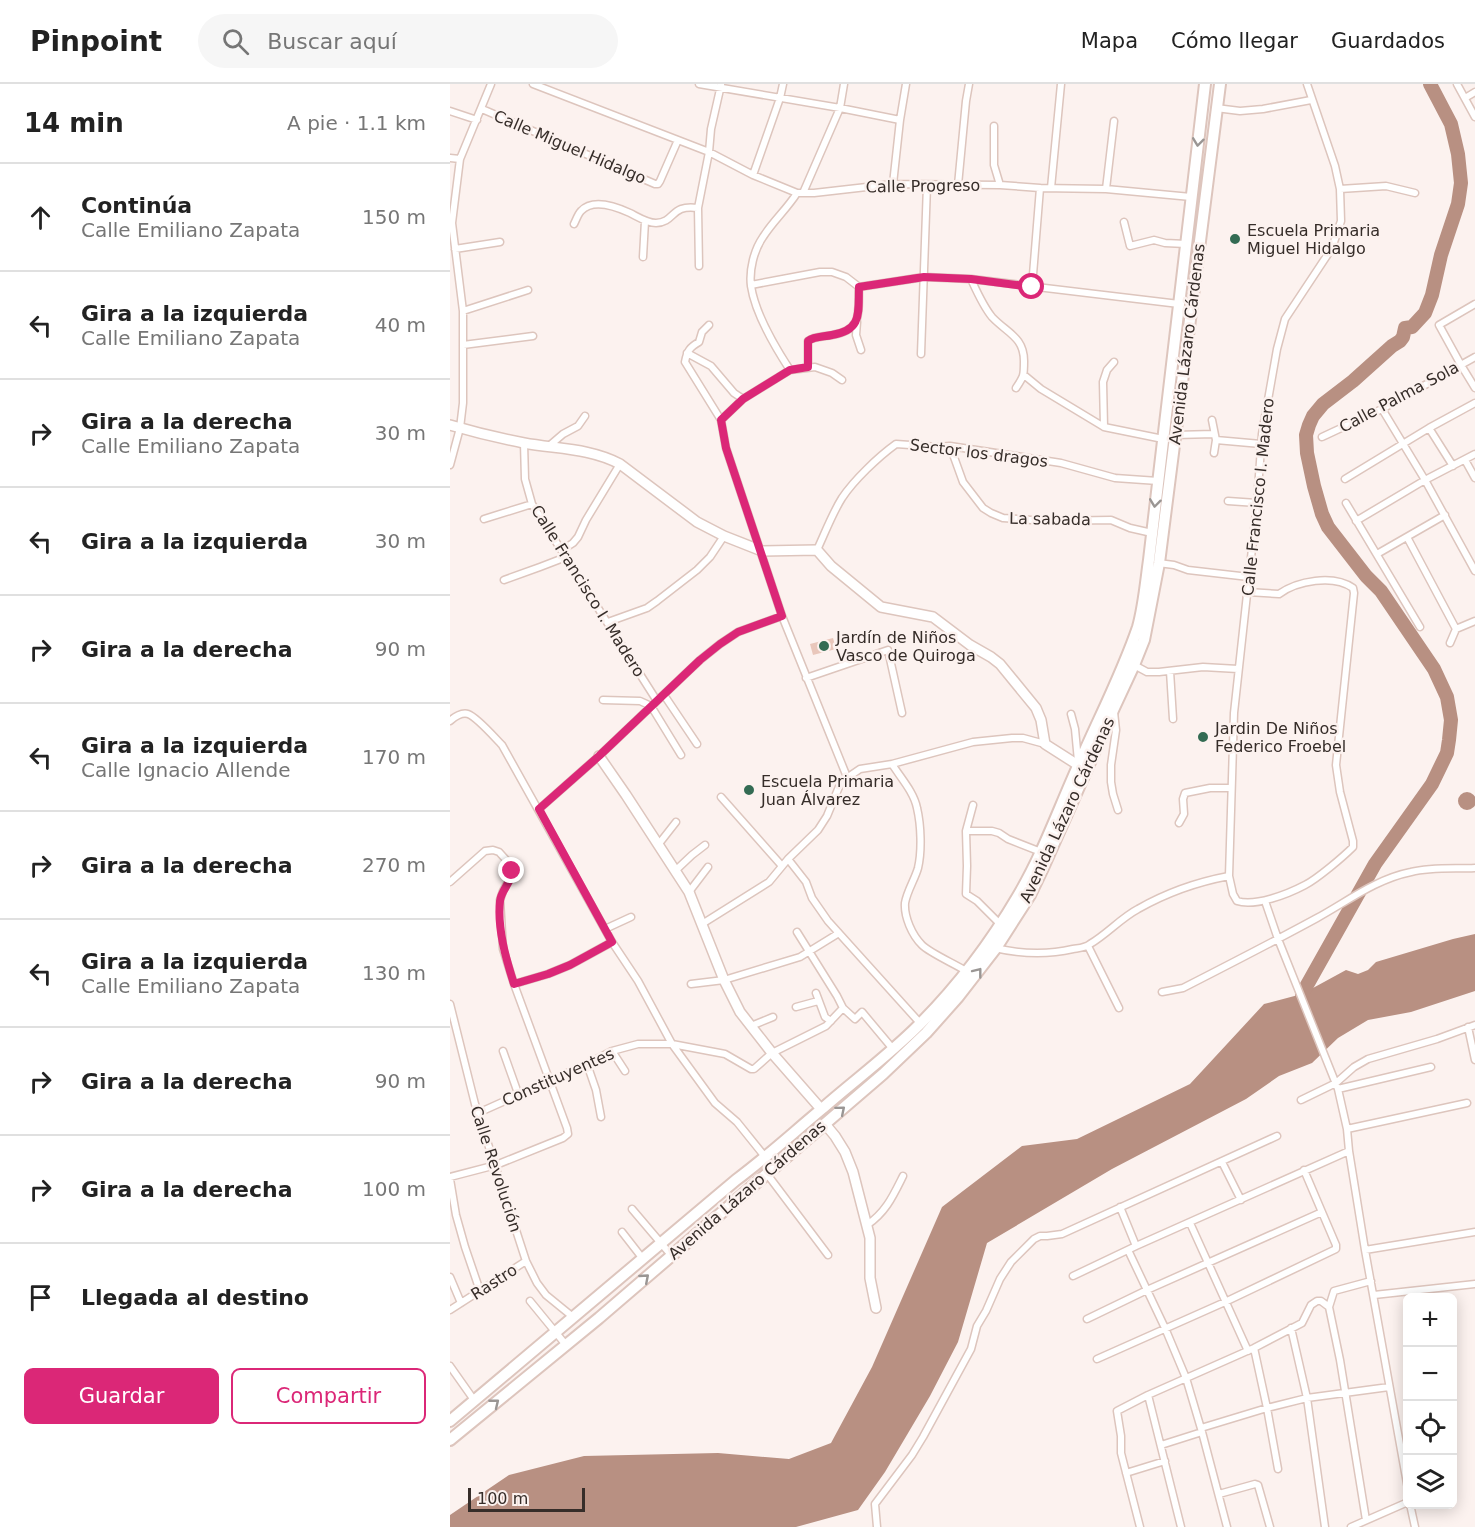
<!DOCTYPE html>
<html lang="es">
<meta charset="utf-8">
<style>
:root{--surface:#fff;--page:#f6f6f6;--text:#222;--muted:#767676;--line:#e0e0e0;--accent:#db2777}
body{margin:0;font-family:"DejaVu Sans",sans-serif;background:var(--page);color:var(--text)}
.controls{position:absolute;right:18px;bottom:18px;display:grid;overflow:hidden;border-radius:9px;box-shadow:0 3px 15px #0003}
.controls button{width:54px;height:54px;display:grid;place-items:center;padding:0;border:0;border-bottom:2px solid var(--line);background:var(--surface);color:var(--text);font:30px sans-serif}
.scale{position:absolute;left:18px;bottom:15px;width:117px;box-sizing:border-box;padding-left:6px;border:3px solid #362d29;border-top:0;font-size:16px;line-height:21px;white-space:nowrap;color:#362d29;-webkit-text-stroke:4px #fcf2ef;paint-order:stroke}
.stop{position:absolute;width:18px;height:18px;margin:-14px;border:4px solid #db2777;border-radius:50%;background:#fff}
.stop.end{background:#db2777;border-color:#fff;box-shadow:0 2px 6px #0008}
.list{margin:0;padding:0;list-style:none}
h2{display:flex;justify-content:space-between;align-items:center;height:78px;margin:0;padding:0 24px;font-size:26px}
h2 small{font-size:20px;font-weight:400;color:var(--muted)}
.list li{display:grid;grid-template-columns:39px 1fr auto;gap:18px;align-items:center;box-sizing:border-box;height:108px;padding:0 24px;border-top:2px solid var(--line)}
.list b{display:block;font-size:22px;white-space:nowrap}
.list p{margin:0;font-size:20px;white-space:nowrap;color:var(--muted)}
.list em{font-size:20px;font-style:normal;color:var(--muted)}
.actions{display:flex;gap:12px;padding:18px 24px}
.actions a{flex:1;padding:14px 0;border:2px solid var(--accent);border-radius:9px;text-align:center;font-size:21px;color:var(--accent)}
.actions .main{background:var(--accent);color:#fff}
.icon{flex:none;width:33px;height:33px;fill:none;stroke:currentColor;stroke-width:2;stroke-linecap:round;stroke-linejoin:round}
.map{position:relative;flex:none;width:1025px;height:1443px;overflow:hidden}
header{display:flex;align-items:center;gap:36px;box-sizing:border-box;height:84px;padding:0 30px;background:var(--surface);border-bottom:2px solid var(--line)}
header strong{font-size:28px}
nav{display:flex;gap:33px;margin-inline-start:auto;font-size:21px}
.search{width:420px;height:54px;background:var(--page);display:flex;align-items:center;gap:15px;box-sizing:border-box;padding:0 21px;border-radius:33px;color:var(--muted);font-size:22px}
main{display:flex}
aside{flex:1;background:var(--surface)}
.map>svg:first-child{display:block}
</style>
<header>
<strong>Pinpoint</strong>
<div class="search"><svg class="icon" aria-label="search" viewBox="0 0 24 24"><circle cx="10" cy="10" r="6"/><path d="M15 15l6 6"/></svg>Buscar aquí</div>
<nav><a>Mapa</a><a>Cómo llegar</a><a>Guardados</a></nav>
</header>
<main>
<aside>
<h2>14 min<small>A pie · 1.1 km</small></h2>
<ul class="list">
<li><svg class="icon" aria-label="ahead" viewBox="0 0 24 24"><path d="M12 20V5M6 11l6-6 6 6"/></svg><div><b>Continúa</b><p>Calle Emiliano Zapata</p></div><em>150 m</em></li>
<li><svg class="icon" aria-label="left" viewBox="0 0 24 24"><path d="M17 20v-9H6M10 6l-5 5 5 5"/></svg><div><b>Gira a la izquierda</b><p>Calle Emiliano Zapata</p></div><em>40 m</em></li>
<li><svg class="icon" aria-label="right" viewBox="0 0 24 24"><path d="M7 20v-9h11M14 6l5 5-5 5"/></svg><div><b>Gira a la derecha</b><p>Calle Emiliano Zapata</p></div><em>30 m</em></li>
<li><svg class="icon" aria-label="left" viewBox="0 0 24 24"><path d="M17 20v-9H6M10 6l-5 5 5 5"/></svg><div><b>Gira a la izquierda</b></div><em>30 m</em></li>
<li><svg class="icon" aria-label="right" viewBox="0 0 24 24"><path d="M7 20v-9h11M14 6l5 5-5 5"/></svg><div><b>Gira a la derecha</b></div><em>90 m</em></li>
<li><svg class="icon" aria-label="left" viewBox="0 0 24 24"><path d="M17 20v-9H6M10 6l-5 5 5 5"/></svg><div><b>Gira a la izquierda</b><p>Calle Ignacio Allende</p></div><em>170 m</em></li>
<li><svg class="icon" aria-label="right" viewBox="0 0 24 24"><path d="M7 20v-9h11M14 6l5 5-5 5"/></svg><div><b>Gira a la derecha</b></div><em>270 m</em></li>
<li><svg class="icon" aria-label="left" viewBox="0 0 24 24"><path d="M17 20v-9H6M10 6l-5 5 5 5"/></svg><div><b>Gira a la izquierda</b><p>Calle Emiliano Zapata</p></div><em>130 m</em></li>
<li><svg class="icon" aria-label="right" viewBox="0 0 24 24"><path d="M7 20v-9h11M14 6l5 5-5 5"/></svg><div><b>Gira a la derecha</b></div><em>90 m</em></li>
<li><svg class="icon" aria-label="right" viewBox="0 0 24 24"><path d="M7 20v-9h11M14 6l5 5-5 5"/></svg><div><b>Gira a la derecha</b></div><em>100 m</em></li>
<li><svg class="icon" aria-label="arrive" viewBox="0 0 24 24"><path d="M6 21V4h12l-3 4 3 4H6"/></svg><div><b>Llegada al destino</b></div></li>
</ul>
<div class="actions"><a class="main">Guardar</a><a>Compartir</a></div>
</aside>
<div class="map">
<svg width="1025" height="1443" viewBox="0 0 1025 1443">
<rect width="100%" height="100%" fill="#fcf2ef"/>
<!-- green -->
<path fill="#e9c7bb" d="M383,554l3,11 -23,6 -3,-11z"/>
<!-- water -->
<path fill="#b89082" d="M1008 717a9 9 0 1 1 18 0a9 9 0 1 1-18 0Z
M1025,850v57l-64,21 -43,8 -30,18 -26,25 -33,13 -33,23 -134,70 -125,74 -29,99 -28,54 -45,76 -27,38 -62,17h-346v-12l59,-40 75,-19 134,-3 71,6 42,-16 41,-76 70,-160 80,-61 55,-7 113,-55 74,-80 38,-10 44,-24 12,4 10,-4 8,-8 77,-23z"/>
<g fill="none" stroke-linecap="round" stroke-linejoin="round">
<!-- river -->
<path stroke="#b89082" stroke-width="14" d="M852,910l73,-130 57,-80 15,-31 2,-13 2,-20 -4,-23 -13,-28 -53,-78 -15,-15 -38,-49 -6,-13 -8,-28 -7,-33 -1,-18 3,-10 4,-9 10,-12 30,-23 39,-35 8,-5 3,-4 2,-9 7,-1 13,-14 7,-18 9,-40 17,-51 3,-21 -3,-29 -7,-30 -21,-40"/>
<!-- street casing -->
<g stroke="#ddc5bd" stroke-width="9">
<path id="street" d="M83,0l176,68 44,23 44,18h17l79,-9 107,1 40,3 66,1 85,8
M249,0l141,24 60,12
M1007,0l18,33
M1015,14l10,-6
M766,24l24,3 23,-2 48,-9
M32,25l173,75h3l2,-3 18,-41
M0,27l27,9
M544,42v39l6,20
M0,74l10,1
M303,91l27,-77 3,-14
M443,100l7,-64 6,-36
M508,101l8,-84 3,-17
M601,104l10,-104
M656,105l8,-68
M890,105l46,-3 29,7
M353,109l37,-85 4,-24
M674,138l6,24 24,-6 11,3 21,1
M124,140c2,-4 4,-10 7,-13 12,-13 36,-4 49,2 8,4 17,10 26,10 20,-1 14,-19 42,-15
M5,165l45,-7
M193,173l2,-36
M249,182l-1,-58 11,-56 2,-23 10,-44
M521,195c6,13 12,27 21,38 15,16 32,20 32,44 0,15 0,15 -8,27
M301,201l69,-13h12l14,5 13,10 65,-10 47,2 208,25
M582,203l8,-99
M1025,220l-36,21 22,40 14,23
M13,227l65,-21
M407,238l-1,13 5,15
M259,241l-7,7 -3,10c-9,5 -12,9 -14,20l36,58 5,28 56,168 65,161
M13,261l70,-9
M237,269l24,13 23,27 9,6
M471,270l6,-169
M358,283v-26c7,-5 16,-4 24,-6 31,-5 26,-22 27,-48
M340,286c-15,-23 -35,-57 -39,-84 -2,-16 3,-36 12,-49 10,-16 24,-28 34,-44
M574,291l17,14 63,38 59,12
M932,325l43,71 50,91
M271,336l22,-21 47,-29 25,-3 17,6 10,7
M762,336l4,20 -2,13
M654,343l-1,-45 4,-12 7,-8
M979,344l24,38
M725,351l39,-1
M872,353l60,-28 93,-52
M766,356l45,4
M74,359l1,36 7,25 125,197
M99,362l14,-12 15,-8 7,-10
M500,362l13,36 20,26 8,5 12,5 44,3 64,-1 19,8 22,5
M1015,376l10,18
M0,381l10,-37 3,-25v-92l-11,-88 8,-64 31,-75
M895,395l84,-51 46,-25
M778,417l29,2
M896,419l74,124
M34,435l48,-15
M906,437l69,-41 50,-26
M957,453l49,92
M112,466l11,-7 5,-6 8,-17 34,-56
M367,466c8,-17 15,-36 25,-52 12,-18 36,-41 54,-54l42,3 12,-1 111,17 54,15 43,3
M927,470l68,-39
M708,479l16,2 14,5 61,7
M54,496l36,-13 26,-10
M798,508l31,2c18,-13 54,-20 74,-6l1,5 -18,172 4,27 13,49v6c-10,10 -36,32 -48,38 -17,9 -50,22 -68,16l-4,-7 -4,-18 5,-163 23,-210 5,-69 15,-85 8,-30 47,-71 9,-27 -1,-32 -5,-23 -28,-82
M158,538l39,-14 10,-7 40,-31 13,-13 14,-21
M1000,559l6,-14 19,-8
M684,581l13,7h12l44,-5 35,2
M720,587l3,48
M356,594l82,-28 14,63
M214,611l33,49
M153,616l37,1 11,5 30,49
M664,628l2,18 -5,35v17l2,12 5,16
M621,630l4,15 3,32
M0,637c4,-4 12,-9 18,-7 9,3 27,24 34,31l110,197 26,39 34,63 43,59 22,19 29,36
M442,680c8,13 22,28 25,44 4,17 5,43 1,60 -3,11 -11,23 -13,35 -1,14 7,32 17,42 8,8 33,19 44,26
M271,713l61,69
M523,721l-7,26 1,35 -1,28 11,7 23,23
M89,725l60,-53 101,-96 20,-16 18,-12 44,-16
M729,739l5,-9 -1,-15 2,-6 25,-5h21
M516,747h26l7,2 9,6 33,13
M208,761l18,-23
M338,775l18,23 6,16 16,23 92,102
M225,787l17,-16 13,-10
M0,798l35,-31 8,-1 6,2 10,11 2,14 -8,14 -3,9 3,49 11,35 53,144 1,6 -5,4 -67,27 -46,12
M239,808l19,-25
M815,817l13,38 60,150 9,40 2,22 16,99 43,239
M252,840l67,-42 19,-23 30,-29 9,-14 14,-34 19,-13 32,-5 81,-22 39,-4h11l22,6
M155,845l26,-12
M347,848l40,64 6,12 12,11 7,-7 31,37
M638,862l31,62
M545,864c26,6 52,7 78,1 6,-1 12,-1 17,-5 17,-10 31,-26 48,-35 28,-16 59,-27 91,-33
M64,900l34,-10 22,-9 42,-23
M241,900l33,-4 76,-23 39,-24
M712,908l21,-4c45,-23 90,-46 134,-70 31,-17 59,-39 94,-46 21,-5 43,-3 64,-4
M366,909l9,24 6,4
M0,920l25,100 51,157 11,22 9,12 27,22
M346,923l22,-6
M301,942l22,-9
M1018,943l7,33
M53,967l16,45
M162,967l13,20
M137,980l9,26 5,27
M888,1005l93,-22
M851,1016l35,-17 18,-16 14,-8 69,-20 38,-14
M28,1029l109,-49 25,-13 26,-7h34l53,10 26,15h3l18,-16 54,-27 17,-18
M897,1045l120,-26
M772,1078l19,38
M317,1090l61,81
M0,1095l6,36 9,32 15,44
M670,1123l16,39
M182,1125l39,46
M740,1139l58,128
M417,1141c19,-13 26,-29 36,-49
M172,1148l21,27
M678,1166l37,78 21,50 16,54 25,95
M915,1166l110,-18
M623,1192l63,-30 213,-95
M0,1193l11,26
M924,1211l101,-11
M80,1217l36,44
M0,1226l76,-49
M637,1235l60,-29 175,-78
M841,1244l16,70 18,129
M804,1264l13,60 11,61
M647,1275l128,-57 111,-53v-4l-32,-75
M0,1282l24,34
M698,1311l33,132
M751,1344l66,-20 40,-10 82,-11
M711,1361l41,-13
M676,1389l39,-12
M769,1410l36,-10 3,1 12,42
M960,1420l5,23
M916,1436l-26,-160 -11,-53 5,-16 37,-10
M427,1443l-2,-23 37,-49 11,-18 48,-88 6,-23 9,-15 14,-32 11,-17 23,-23 6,-3h7l15,-2 215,-98
M690,1443l-19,-74v-17l-4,-25 31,-16 106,-47 48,-25 9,-18 6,-4h4l8,6
M901,1443l57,-25"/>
</g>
<!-- secondary casing -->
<g stroke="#ddc5bd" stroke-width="12">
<path id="secondary" d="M0,341c24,7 49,13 74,18 32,6 66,5 96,21l77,58 27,14 38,15 55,-1 14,16 50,41 52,10 37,28 21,12 9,7 36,44 5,12 4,24 33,21
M149,672l27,39 63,97 35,88 16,32 32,41 49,56
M375,1040l10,12 10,16 8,20 17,66v40l6,30"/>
</g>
<!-- primary casing -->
<g stroke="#ddc5bd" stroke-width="14">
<path id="primary" d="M0,1337l286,-241c31,-23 58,-48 87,-72 32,-28 66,-53 96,-83 38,-38 72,-83 99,-129 25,-42 41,-88 61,-132 20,-46 43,-90 59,-137 6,-21 8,-46 11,-67l56,-476
M0,1356l149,-122 284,-244 43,-41 32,-36 38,-49 34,-53 13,-27 71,-160 20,-43 10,-25 15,-77 61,-479"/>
</g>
<!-- street -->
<use href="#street" stroke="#fff" stroke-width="6"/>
<!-- secondary -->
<use href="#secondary" stroke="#fff" stroke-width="9"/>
<!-- primary -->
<use href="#primary" stroke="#fff" stroke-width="10"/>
</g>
<!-- one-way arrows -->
<defs><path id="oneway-chevron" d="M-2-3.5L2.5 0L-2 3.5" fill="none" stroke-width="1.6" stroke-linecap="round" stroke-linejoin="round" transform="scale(1.5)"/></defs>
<g stroke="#9a9694">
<use href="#oneway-chevron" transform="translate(748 58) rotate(97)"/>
<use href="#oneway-chevron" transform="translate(705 419) rotate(97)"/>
<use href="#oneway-chevron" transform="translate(528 888) rotate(-52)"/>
<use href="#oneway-chevron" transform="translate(391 1026) rotate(-40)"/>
<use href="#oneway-chevron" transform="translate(195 1194) rotate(-41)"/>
<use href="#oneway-chevron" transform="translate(45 1319) rotate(-39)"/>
</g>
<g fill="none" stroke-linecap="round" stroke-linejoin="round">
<!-- route -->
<path stroke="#db2777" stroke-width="8" d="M62,787c0,11 -11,19 -12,30 -3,27 6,58 14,83l34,-10 22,-9 42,-23 -73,-133 60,-53 101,-96 20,-16 18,-12 44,-16 -56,-168 -5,-28 22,-21 47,-29 18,-3v-26c7,-5 16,-4 24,-6 31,-5 26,-23 27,-48l65,-10 47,2 61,8"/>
</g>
<!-- markers -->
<g fill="#336b53" stroke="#fcf2ef" stroke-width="2">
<circle cx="785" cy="155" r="6"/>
<circle cx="374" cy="562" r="6"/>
<circle cx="753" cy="653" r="6"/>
<circle cx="299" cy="706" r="6"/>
</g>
<g text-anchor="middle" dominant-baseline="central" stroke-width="5" stroke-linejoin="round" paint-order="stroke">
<!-- street labels -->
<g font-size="16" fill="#362d29" stroke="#fcf2ef">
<text transform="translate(120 63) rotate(23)">Calle Miguel Hidalgo</text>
<text transform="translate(473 102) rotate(-1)">Calle Progreso</text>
<text transform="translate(737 260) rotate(-83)">Avenida Lázaro Cárdenas</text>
<text transform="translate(949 313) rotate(-28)">Calle Palma Sola</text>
<text transform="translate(529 369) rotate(7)">Sector los dragos</text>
<text transform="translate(808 413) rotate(-84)">Calle Francisco I. Madero</text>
<text transform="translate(600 435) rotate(1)">La sabada</text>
<text transform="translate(138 507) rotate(58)">Calle Francisco I. Madero</text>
<text transform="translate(617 726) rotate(-65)">Avenida Lázaro Cárdenas</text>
<text transform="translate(108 993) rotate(-24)">Constituyentes</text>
<text transform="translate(46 1085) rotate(72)">Calle Revolución</text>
<text transform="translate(297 1106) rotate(-41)">Avenida Lázaro Cárdenas</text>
<text transform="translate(44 1198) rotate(-33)">Rastro</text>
</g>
<!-- poi labels -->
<g font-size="16" fill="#362d29" stroke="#fcf2ef" text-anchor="start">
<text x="797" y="146">Escuela Primaria<tspan x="797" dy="18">Miguel Hidalgo</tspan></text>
<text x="386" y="553">Jardín de Niños<tspan x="386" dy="18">Vasco de Quiroga</tspan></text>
<text x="765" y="644">Jardin De Niños<tspan x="765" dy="18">Federico Froebel</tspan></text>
<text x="311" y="697">Escuela Primaria<tspan x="311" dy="18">Juan Álvarez</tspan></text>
</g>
</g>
</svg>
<div class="controls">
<button>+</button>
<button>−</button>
<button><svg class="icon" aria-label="locate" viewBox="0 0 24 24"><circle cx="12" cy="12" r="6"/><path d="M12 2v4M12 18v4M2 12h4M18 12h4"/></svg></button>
<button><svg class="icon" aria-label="layers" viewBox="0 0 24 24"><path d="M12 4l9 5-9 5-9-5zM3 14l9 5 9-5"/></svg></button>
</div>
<div class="scale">100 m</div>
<div class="stop" style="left:582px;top:203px"></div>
<div class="stop end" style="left:62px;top:787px"></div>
</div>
</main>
